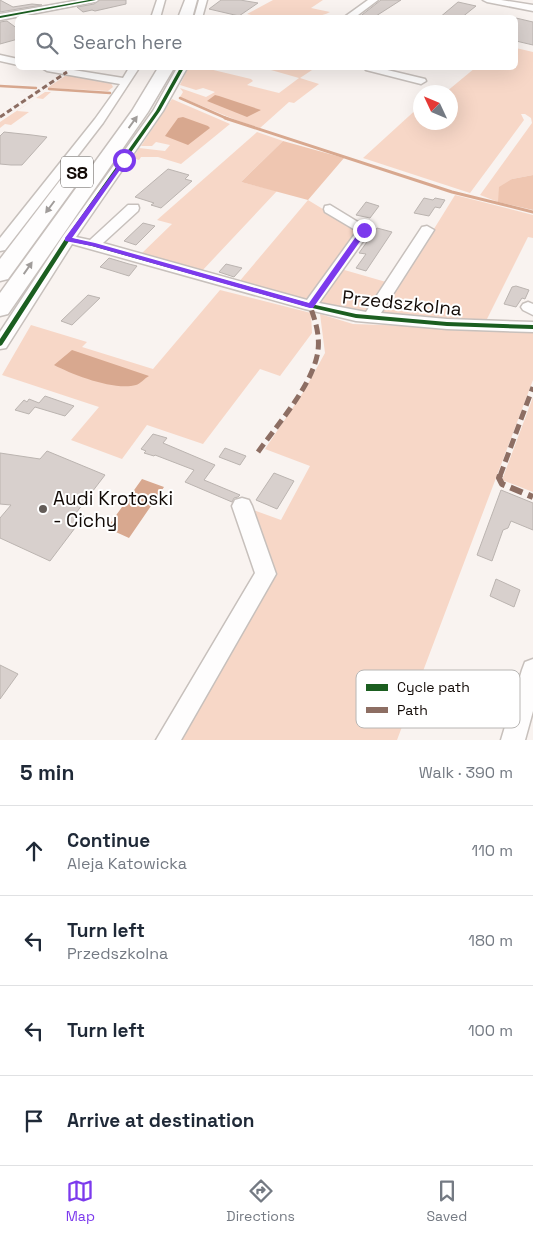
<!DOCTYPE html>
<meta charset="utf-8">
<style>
:root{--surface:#fff;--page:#f2f2f3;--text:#1f2937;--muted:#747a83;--line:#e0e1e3;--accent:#7c3aed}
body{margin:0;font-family:"Space Grotesk",sans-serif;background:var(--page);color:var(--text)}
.compass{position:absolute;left:413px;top:85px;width:45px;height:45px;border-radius:50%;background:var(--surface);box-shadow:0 5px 20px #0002;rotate:314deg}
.stop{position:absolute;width:15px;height:15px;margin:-11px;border:4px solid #7c3aed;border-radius:50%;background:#fff}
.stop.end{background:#7c3aed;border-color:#fff;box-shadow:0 1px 5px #0008}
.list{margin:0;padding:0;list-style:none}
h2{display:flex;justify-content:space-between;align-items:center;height:65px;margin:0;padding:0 20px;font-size:21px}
h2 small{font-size:16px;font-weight:400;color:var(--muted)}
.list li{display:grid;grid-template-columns:32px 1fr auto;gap:15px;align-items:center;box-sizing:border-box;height:90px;padding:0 20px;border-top:1px solid var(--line)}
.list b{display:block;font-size:19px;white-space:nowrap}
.list p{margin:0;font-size:16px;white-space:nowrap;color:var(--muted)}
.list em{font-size:16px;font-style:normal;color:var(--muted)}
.icon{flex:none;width:28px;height:28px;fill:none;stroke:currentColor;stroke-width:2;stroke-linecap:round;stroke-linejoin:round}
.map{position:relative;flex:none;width:533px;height:740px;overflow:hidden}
.search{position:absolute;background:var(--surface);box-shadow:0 5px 20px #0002;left:15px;right:15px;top:15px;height:55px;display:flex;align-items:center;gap:12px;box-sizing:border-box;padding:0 18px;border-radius:8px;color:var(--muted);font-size:19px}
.sheet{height:425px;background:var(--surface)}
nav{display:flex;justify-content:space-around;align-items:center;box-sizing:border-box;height:70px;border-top:1px solid var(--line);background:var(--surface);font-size:14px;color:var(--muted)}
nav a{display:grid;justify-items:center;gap:2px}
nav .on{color:var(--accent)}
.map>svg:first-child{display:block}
</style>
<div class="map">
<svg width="533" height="740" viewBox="0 0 533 740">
<rect width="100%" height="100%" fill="#f9f3f0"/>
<!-- green -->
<path fill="#f7d7c7" d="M273,0h50l-12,8 19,4c-18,10 -63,7 -83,2z
M516,48l17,4v123l-21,4 -14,23 -18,-7 52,-72 -1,-5 -6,-4h-4l3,6 -54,73 -107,-35 57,-52v16h30v-30h-4l29,-24h41z
M188,68h17l46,11 2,2 -6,4 32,8 20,-15 -35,-10h51l-15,10 19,6 -25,19 -5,-1 -29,26 -24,-8 -56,-23 3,-5 -3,-4 26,9 9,-5 -12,-4 -7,2 -16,-5z
M68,74l43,9 2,4 -5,4 -61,-3z
M45,92h6l-8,7 -7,-1 -19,13 12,1 -18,13 -6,-1 -5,4v-6z
M172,99l58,25 -49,40 -23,-7h-17l-2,3 -6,-2 6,-10 26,3 5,-6 -14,-3 -4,4h-11z
M257,132l26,9 -42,41 36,9 -76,81 -60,-18 31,-30 -15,-4z
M455,195l78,20v23l-5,-1 -42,84 -106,-5z
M308,200l51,31 -49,69 -6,2 -66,-19z
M341,269l45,13 -18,28 -9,3 -41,-9z
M220,290l91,23 1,20 -32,43 -20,-7 -57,75 -56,-19 -25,34 -51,-19 28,-33 -97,-32 29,-50 56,17 -5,5 71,22z
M320,314l33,10 180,6v50l-136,360h-221l97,-169 -25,-63 33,12 29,-54 -45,-17 39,-58 21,-38z
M533,397v95l-31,-12z"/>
<!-- forest -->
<path fill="#efc6b1" d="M283,141l61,17 -36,42 -67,-18z
M533,175v35l-35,-8 1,-15 13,-8z"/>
<!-- water -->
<path fill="#d8a88f" d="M215,95l4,1 42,14 -14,7 -40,-16z
M183,117l25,9 2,2 -22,17 -23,-9 13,-18z
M72,350l77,26c-4,2 -9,8 -13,9 -21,6 -63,-10 -82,-20z
M142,479l22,8 -35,51 -22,-10z"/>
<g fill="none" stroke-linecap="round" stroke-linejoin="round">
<!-- stream-far1 -->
<path stroke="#d8a88f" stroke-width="2.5" d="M0,86l36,2
M49,89l61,4
M180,98l48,21"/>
<!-- stream -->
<path stroke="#d8a88f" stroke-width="3" d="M225,118l227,74 81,20"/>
</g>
<!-- building -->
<path fill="#d8d0cd" stroke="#bbb4b0" d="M0,0l13,7 19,-3 10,1 -42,7z
M100,0h26v4l-31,7 -3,-1 -9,2 -6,-5 17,-3z
M221,0h19l18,3 -19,13 -30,-7z
M401,0l-25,16 -18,2 23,-18z
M458,2l18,4 -15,12h-22z
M516,18l17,4v23l-17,-4z
M7,21l11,8v10l-18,5v-22z
M4,132l28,3 15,2 -25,28h-11l-11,-1v-28z
M168,169l21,6 -4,4 7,2 -31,27 -10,-3 3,-2 -19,-6z
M424,198l9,2 2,-2 10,2 -5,8 -5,-1 -6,9 -15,-3z
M366,202l13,4 -9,12 -14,-3z
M143,223l12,3 -19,19 -12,-4z
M377,228l15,4 -26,39 -10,-3 10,-14 -7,-1z
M109,258l20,6 8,2 -8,10 -29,-9z
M226,264l16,4 -8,9 -15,-5z
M516,286l13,4 -4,9 -3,-1 -6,9 -12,-3 8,-17z
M88,295l12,3 -28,27 -11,-4z
M45,396l29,10 -9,10 -30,-9 -6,7 -14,-4 9,-10 3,2 2,-3 10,4z
M153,434l14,4 -4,5 52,22 -11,15 36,15 -2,2 -4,1 -2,4 -47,-20 9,-12 -39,-15 -1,1 -10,-3 2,-2 -5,-2z
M225,448l21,8 -6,9 -21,-8z
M47,451l58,24 -29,38 8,3 -34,45 -50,-23v-20l11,-13 -11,-1v-51l40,6z
M274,473l20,8 -17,28 -21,-9z
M501,490l32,13v27l-22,-9 -3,7 -5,2 -11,31 -15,-6z
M496,579l24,11 -6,17 -24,-11z
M0,665l18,9 -18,25z"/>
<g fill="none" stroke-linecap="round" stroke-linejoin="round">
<!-- minor casing -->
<g stroke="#c7c0bc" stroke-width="3">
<path id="minor" d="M80,0h18l-4,2 -94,18v-6z
M157,0h8l-5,18h-9z
M199,0h8l-5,18h-8z
M368,0h10l-24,18h-11z
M483,0h18l32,5v6l-46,-9z
M0,55l18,4v6l-18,-4z
M42,68h19l62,10 6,-10h10l-36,55 -98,127 -5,1v-13l95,-119 25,-35 -73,-13z
M177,68h10l-24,43 -87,126 14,3 38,-35h10l1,3 -1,3 -35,32 204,57 50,-69 -32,-19 -1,-3 1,-3 5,-1 41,25 -52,73 47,9 56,-85 5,-1 7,4 -53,83 66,6 86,3v10l-86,-3 -91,-8 -51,-12 -233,-65 -66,104 -6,1v-17l63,-96 90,-125z
M364,68h15l46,11 1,2 -5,3 -55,-14z
M528,302l5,2v11l-10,-5 -2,-3 2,-3z
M242,498l7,2 3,6 24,68 -95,166h-25l99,-167 -23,-67 3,-6z
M533,659v52l-8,29h-24l21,-70 3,-8z"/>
</g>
<!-- highway casing -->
<g stroke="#c7c0bc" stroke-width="3">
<path id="highway" d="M185,0h12l-5,18h-14z
M158,68h16l-26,44 -140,202 -8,2v-23l132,-182z
M75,168l7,2 2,4 -76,105 -8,2v-22l68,-89z"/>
</g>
<!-- minor -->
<use href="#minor" fill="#fefdfd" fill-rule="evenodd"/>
<!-- highway -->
<use href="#highway" fill="#fefdfd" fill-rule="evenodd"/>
<!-- quiet-far2 -->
<path stroke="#8d6e63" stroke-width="3" stroke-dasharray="5.5 3" stroke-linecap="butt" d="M0,117l67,-45"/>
<!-- quiet-far1 -->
<path stroke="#8d6e63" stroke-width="5" stroke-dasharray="10 5" stroke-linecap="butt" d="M258,452c19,-27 52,-64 59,-96 4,-17 -1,-34 -7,-50
M500,476l33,-89"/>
<!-- quiet -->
<path stroke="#8d6e63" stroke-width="6" stroke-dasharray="13 6" stroke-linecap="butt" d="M500,475l-1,3 3,6 31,13"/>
<!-- cycleway casing -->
<g stroke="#fff" stroke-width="3">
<path id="cycleway" d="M89,0h7l-96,18v-2z
M180,68h4l-24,43 -89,127 24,6 216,60 45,10 91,8 86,3v4l-86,-3 -91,-8 -48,-11 -216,-61 -23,-5 -67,104 -2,1v-7l65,-100 91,-128z"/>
</g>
<!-- cycleway -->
<use href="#cycleway" fill="#1b5e20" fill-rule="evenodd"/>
</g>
<!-- one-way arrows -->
<defs><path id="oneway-solid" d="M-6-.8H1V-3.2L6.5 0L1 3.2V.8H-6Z" transform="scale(1.25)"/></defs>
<g fill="#a09c9a">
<use href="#oneway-solid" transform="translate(133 122) rotate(-54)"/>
<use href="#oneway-solid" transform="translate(50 207) rotate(127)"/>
<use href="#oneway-solid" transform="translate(28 268) rotate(-55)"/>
</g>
<!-- route -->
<path fill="#7c3aed" d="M124,158l3,2 -55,78 23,5 214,60 53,-75 6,2 -55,78h-3l-218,-62 -27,-5v-3z"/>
<!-- markers -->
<circle fill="#635c58" stroke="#fff" stroke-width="2" cx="43" cy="509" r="5"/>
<g text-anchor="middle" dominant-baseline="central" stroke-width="4" stroke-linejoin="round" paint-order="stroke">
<!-- shield labels -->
<rect fill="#fff" stroke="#595451" stroke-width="1" x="61" y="156.5" width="32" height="31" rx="4"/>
<g font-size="18" font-weight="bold" fill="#120a06">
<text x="77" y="172">S8</text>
</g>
<!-- street labels -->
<g font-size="19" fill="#120a06" stroke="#fff">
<text transform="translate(402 303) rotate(6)">Przedszkolna</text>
</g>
<!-- poi labels -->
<g font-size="19" fill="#120a06" stroke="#fff" text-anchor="start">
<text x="53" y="498">Audi Krotoski<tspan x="53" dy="22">- Cichy</tspan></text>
</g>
</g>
<!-- legend -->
<rect x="356" y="670" width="164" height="58" rx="8" fill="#fff" stroke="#b8b6b4" stroke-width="1"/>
<rect x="366" y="684" width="22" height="7" fill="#1b5e20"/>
<rect x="366" y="707" width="22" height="6" fill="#8d6e63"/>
<g font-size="14" fill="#120a06">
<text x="397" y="692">Cycle path</text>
<text x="397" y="715">Path</text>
</g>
</svg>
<svg class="compass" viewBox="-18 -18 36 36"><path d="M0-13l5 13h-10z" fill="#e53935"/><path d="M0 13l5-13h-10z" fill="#747a83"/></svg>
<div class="stop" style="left:124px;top:160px"></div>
<div class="stop end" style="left:364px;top:230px"></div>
<div class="search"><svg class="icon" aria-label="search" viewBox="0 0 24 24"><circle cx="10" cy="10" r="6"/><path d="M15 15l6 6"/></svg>Search here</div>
</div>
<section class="sheet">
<h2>5 min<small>Walk · 390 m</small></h2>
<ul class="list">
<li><svg class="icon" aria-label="ahead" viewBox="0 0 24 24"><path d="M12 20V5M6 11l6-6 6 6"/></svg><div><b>Continue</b><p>Aleja Katowicka</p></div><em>110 m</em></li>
<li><svg class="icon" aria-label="left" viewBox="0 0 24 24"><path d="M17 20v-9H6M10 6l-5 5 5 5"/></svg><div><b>Turn left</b><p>Przedszkolna</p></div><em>180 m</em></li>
<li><svg class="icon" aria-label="left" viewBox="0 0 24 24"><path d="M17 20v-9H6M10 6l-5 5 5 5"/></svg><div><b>Turn left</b></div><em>100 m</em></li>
<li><svg class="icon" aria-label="arrive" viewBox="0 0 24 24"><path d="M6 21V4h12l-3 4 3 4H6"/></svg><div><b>Arrive at destination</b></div></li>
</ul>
</section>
<nav>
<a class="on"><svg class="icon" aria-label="map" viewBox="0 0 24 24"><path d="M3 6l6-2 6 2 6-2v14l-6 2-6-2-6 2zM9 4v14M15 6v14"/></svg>Map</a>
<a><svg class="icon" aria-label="directions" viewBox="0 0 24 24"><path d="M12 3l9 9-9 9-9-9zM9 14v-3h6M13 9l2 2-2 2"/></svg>Directions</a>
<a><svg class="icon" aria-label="saved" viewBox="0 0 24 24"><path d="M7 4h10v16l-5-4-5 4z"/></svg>Saved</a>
</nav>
